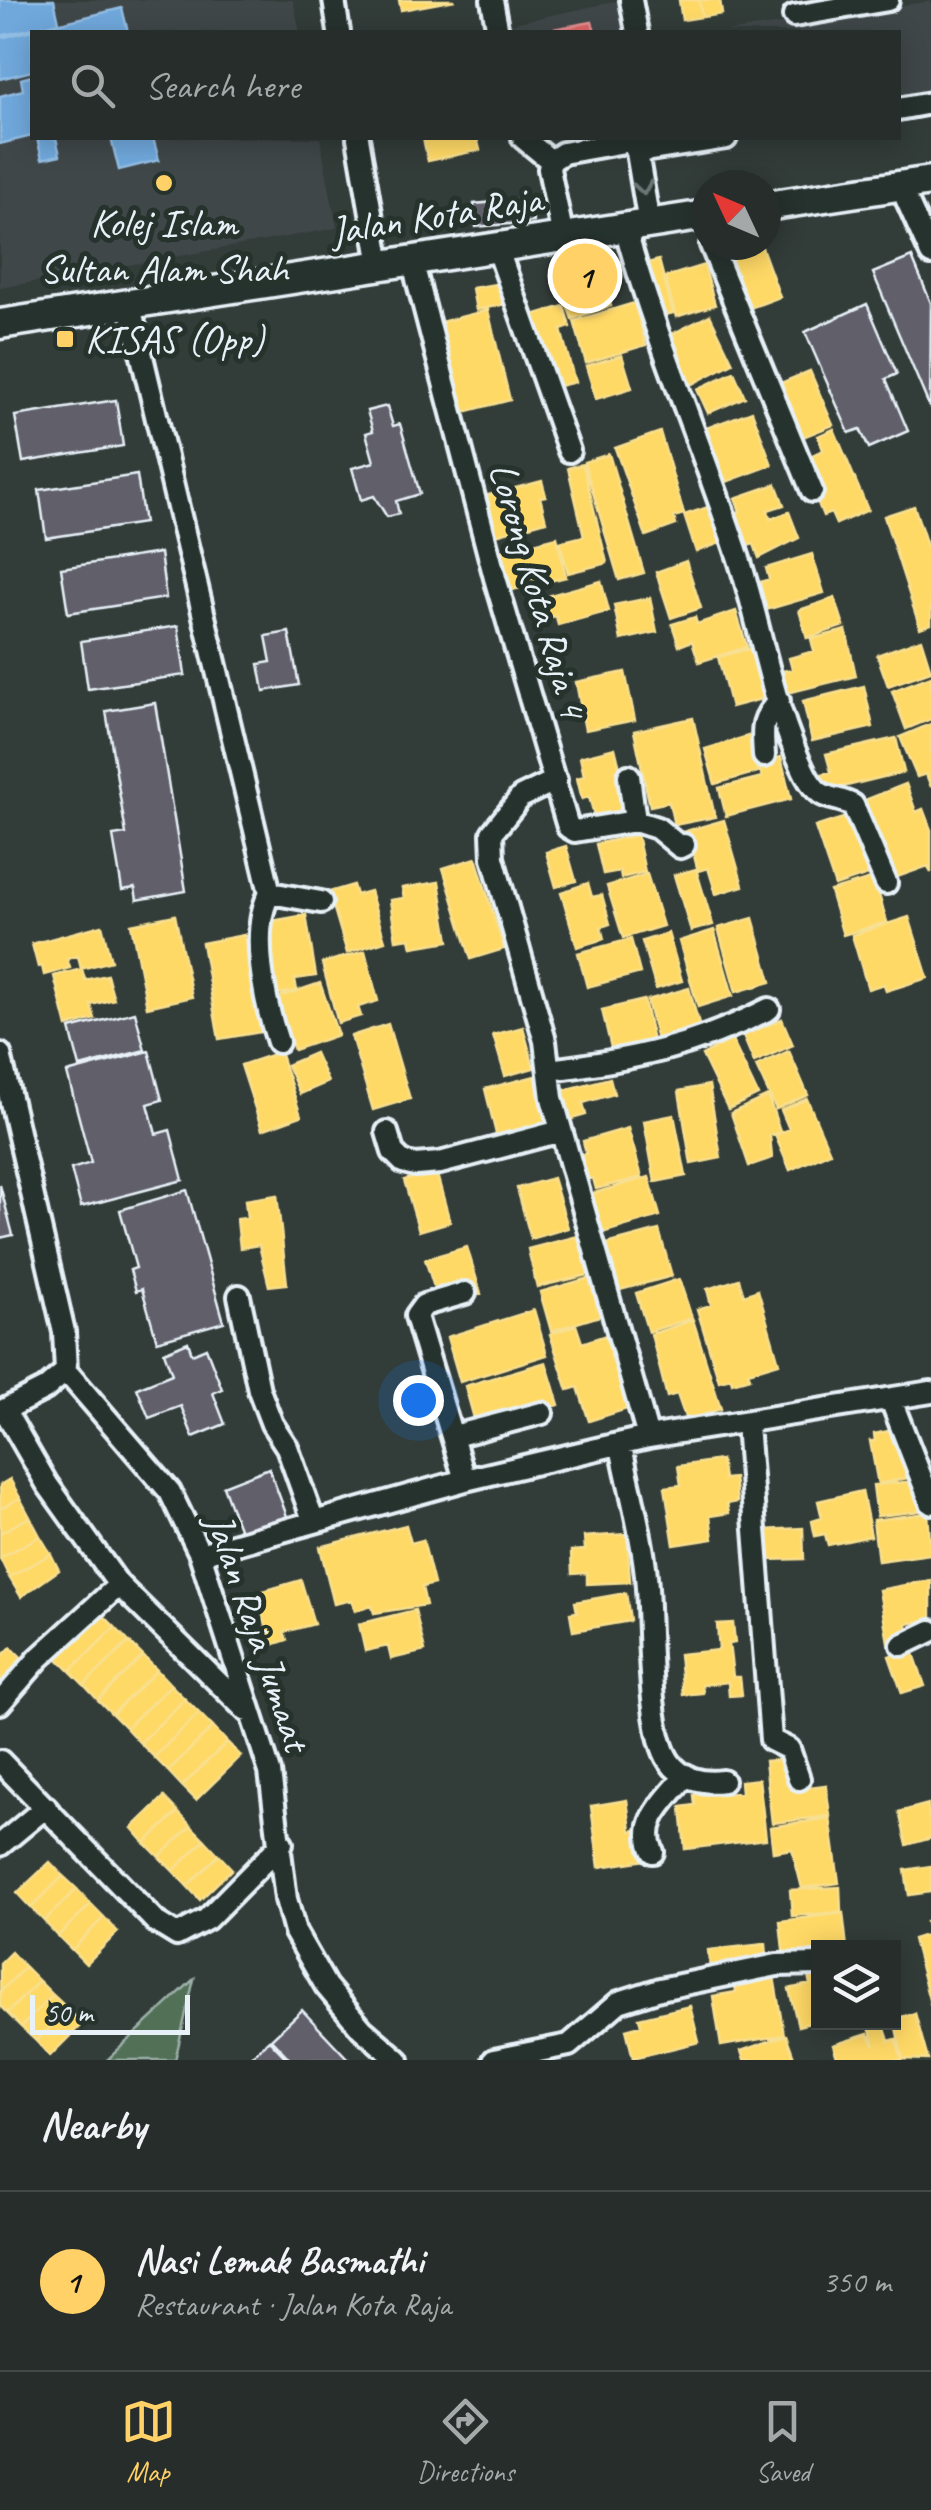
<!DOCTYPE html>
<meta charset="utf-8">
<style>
:root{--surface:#262d2b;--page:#323937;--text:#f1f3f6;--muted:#a4a8a9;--line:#424947;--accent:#ffd166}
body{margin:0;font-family:Caveat,sans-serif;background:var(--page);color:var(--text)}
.controls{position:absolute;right:30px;bottom:30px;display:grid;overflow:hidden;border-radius:0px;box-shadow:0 5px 25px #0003}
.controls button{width:90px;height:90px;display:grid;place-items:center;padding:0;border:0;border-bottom:2px solid var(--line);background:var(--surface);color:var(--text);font:50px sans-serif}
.compass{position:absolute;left:691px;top:170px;width:90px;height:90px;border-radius:50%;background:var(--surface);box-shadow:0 5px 25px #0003;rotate:314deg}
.scale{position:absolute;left:30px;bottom:25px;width:160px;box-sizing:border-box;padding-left:10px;border:5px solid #e8f1f8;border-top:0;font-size:28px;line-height:35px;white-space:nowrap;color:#e8f1f8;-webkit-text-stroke:8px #26332d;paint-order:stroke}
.you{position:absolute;left:418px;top:1400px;width:35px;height:35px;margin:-25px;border:8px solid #fff;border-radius:50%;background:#1a73e8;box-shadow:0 0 0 15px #1a73e833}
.badge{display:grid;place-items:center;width:65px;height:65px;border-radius:50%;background:var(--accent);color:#111;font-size:32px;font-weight:700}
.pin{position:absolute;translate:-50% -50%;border:5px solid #fff;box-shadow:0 2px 10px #0006}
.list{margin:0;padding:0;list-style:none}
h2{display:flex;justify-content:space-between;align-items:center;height:130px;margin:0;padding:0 40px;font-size:42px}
h2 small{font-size:32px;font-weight:400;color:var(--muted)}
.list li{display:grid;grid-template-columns:65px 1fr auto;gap:30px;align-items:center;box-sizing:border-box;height:180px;padding:0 40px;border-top:2px solid var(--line)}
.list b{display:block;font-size:38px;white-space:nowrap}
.list p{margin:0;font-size:32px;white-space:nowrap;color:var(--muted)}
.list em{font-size:32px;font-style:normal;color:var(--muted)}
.icon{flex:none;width:55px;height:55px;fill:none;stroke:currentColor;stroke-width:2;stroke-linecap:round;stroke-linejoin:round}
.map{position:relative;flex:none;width:931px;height:2060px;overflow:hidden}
.search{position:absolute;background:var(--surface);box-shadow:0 5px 25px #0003;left:30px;right:30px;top:30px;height:110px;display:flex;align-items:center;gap:25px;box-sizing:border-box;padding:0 35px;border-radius:0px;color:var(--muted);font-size:38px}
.sheet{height:310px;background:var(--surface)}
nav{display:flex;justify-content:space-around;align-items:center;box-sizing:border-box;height:140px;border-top:2px solid var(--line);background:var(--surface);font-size:28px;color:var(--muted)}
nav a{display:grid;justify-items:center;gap:5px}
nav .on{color:var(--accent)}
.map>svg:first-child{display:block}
</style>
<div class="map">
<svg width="931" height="2060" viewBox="0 0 931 2060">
<rect width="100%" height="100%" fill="#323c39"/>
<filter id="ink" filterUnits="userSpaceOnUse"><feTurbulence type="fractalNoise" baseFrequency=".01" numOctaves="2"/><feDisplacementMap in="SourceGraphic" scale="20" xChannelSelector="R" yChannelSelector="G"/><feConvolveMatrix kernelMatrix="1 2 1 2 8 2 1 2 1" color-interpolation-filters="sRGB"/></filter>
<g filter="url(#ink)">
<!-- built -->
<path fill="#404648" d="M0,0h293l7,32h-268v106h288l17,90 -337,60z
M622,0l6,32h-122l-1,-7z
M931,1v94l-32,5 -1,-68h-172z"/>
<!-- green -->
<path fill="#516f57" stroke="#9cb0a8" stroke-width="2.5" d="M194,1979l-19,81h-68z"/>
<!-- homes -->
<path fill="#ffd966" stroke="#f8e092" stroke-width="2.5" d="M399,0h56l-54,10z
M679,0h20l3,17 -20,3z
M699,0h21l2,14 -20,3z
M423,138h54l3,12 -52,11z
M745,245h16l19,52 -30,11 -21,-57z
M659,260l14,53 -19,5 -14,-53z
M597,265l14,41 -39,13 -14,-41z
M704,265l11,40 -39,12 -11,-40z
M502,283l4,21 -30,6 -4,-22z
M634,303l12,42 -60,18 -12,-42z
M564,306l6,21 -9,3 14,52 -24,6 -25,-71z
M488,310l22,90 -54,14 -23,-90z
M710,315l23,48 -43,22 -24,-48z
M622,355l10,33 -36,11 -10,-33z
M810,371l23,54 -30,12 -22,-54z
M734,372l11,25 -37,16 -11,-24z
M752,411l20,54 -51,19 -20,-54z
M834,429l34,81 -32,14 -5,-11 -8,3 -7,-18 8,-3 -16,-38 15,-7 -5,-14z
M660,432l24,82 -10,3 2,8 -30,11 -31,-88z
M609,454l35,119 -25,7 -35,-118z
M583,464l24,99 -39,10 -8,-31 24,-6 -16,-68z
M542,481l4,15 -6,1 6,24 -54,15 -11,-39z
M776,484l8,21 -16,5 2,9 19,-7 10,26 -40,20 -5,-14 -10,3 -12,-33 8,-3 -5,-13z
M711,506l12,36 -27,10 -12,-37z
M914,506l17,52v66l-11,4 -36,-112z
M557,537l9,40 -58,14 -9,-39z
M812,554l12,39 -58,17 -8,-27 11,-4 -3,-11z
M686,561l15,47 -30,10 -15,-46z
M601,581l8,30 -51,14 -2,-9 -14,3 -4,-15 14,-3 -2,-6z
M650,598l7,34 -36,8 -7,-35z
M835,598l9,28 -37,12 -8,-28z
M736,611l11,36 -48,15 -7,-21 -13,5 -7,-22 23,-7 2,7z
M846,630l10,46 -73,18 -5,-22 14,-3 -3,-11 25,-7 -3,-12z
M921,639l10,32 -43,15 -11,-31z
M756,647l13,50 -38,10 -13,-50z
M625,672l10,48 -50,10 -9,-48z
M931,676v43l-25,10 -14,-38z
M864,686l9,41 -61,14 -9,-40z
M693,718l22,99 -41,8 -5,-23 -19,4 -16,-75z
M931,724v63l-5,-13 -9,3 -17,-40z
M748,736l10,36 -43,12 -10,-35z
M896,738l8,34 -82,20 -4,-17 13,-3 -5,-18z
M615,748l15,61 -35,9 -6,-21 -7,2 -5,-21 7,-2 -4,-19z
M781,757l10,42 -65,17 -7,-28 43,-11 -4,-14z
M906,784l10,28 7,-3 8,21v43l-3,-7 -39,14 -19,-51 5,-1 -10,-28z
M849,816l19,59 -33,11 -20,-59z
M724,820l19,66 -27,8 -8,-26 -10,3 -5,-19 -12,4 -6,-22z
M637,835l8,37 -24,6 -1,-7 -17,3 -7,-30z
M566,846l10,35 -20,6 -10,-35z
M476,858l28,91 -33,10 -28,-91z
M696,869l17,56 -22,6 -17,-56z
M647,874l16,52 -40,12 -16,-52z
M874,878l13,44 -44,13 -13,-44z
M439,882l10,59 -37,6 -2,-9 -14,2 -6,-40 14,-2 -2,-10z
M588,883l4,14 10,-2 8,29 -9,3 3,12 -27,8 -16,-55z
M353,885l3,10 14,-4 15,50 -38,12 -18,-61z
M175,915l17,82 -45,10 -16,-83z
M306,915l10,61 -21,3 2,12 -26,4 -11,-72z
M909,917l19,61 -42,13 -2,-7 -16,5 -16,-54z
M753,918l18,64 -35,10 -18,-64z
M102,925l9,36 -30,8 -3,-13 -11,3 3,9 -26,7 -2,-9 -4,1 -6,-23z
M714,930l19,66 -35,11 -19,-66z
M668,933l14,48 -26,8 -14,-48z
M244,935l17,97 -42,7 -17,-96z
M631,939l9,34 -53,14 -9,-34z
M365,951l13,50 -20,6 3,9 -23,7 -16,-60z
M82,969l3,11 22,-5 7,24 -23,6 4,14 -28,8 -13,-51z
M320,983l18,52 -44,15 -18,-52z
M689,988l12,44 -43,12 -11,-44z
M644,1000l10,46 -41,10 -11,-46z
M782,1019l11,26 -39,17 -11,-26z
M388,1024l22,75 -37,11 -22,-74z
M523,1027l11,41 -29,8 -12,-41z
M732,1040l26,55 -30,14 -26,-54z
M789,1051l19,44 -32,14 -20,-43z
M280,1052l21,64 -39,14 -21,-65z
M315,1053l13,29 -28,12 -13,-29z
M535,1076l13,53 -50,13 -13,-53z
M610,1078l4,16 -31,9 3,12 -21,6 -8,-29z
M709,1085l12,73 -30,6 -12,-73z
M768,1096l12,36 -10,3 2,23 -23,8 -18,-53z
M807,1099l23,53 -40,18 -15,-35 14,-6 -8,-19z
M674,1115l12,61 -31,6 -11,-61z
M628,1128l14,49 -46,12 -3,-11 -10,3 -7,-25 10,-3 -3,-12z
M436,1171l14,51 -31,9 -15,-51z
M649,1177l11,39 -58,17 -12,-39z
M553,1178l15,50 -37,11 -14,-51z
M277,1195l10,89 -18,2 -10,-41 -19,3 -3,-29 10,-1 -2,-18z
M659,1230l13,46 -52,14 -13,-46z
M578,1236l10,39 -51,12 -9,-38z
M467,1247l14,47 -41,12 -15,-47z
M589,1278l11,38 -49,15 -11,-39z
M679,1279l13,39 -44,14 -12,-39z
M739,1279l5,16 14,-5 21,73 -31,9 2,6 -18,5 -1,-5 -12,3 -22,-72 14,-4 -4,-16z
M534,1310l13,45 -87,27 -13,-45z
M693,1320l28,89 -35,11 -9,-26 -10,3 -16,-63z
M576,1325l6,18 24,-8 24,73 -41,13 -11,-34 -10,3 -18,-56z
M546,1362l13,43 -82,24 -12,-43z
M898,1429l10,49 -30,6 -8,-43h5l-1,-7z
M721,1460l3,19 10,-1 3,24 -10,2 2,9 -19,3 3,23 -39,6 -9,-58 16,-2 -3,-19z
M10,1479l10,19 -20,11v-24z
M916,1481l4,30 -43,5 -4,-31z
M862,1491l9,45 -43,9 -3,-11 -10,2 -3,-15 10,-3 -4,-17z
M20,1498l10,19 -30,16v-24z
M928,1513l3,41 -53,7 -5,-41z
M30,1517l10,19 -40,22v-25z
M406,1525l5,18 12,-3 11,44 -12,3 4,18 -52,8 -2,-7 -17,5 -3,-11 -18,4 -14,-57z
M803,1528l1,31 -40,1 -1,-30z
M627,1534l3,48 -43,2v-11l-15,1 -1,-23 14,-1 -1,-13z
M40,1536l11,18 -42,23 -9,-19z
M51,1554l8,16 -38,27 -12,-20z
M301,1580l13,44 -30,8 3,8 -15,5 -16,-52z
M931,1580v39l-24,5 2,14 -21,4 -9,-52z
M626,1593l4,28 -57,10 -3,-18 7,-1 -2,-10z
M415,1610l10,41 -34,8 -3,-13 -23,5 -6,-27z
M101,1613l14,14 -45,44 -14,-14z
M733,1623l2,20 -6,1 4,33h7l2,18 -13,1 -1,-14 -26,3 1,8 -20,2 -4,-41 40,-4 -2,-26z
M115,1627l14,15 -45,43 -14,-14z
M129,1642l14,14 -45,44 -14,-15z
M11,1647l15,15 -26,26v-30z
M912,1648l13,38 -23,7 -13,-37z
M143,1656l14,14 -45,44 -14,-14z
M157,1670l14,15 -45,43 -14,-14z
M171,1685l14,14 -45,44 -14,-15z
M185,1699l14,14 -45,44 -14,-14z
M199,1713l14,14 -45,44 -14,-14z
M213,1727l14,15 -45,44 -14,-15z
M227,1742l14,14 -45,44 -14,-14z
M788,1759l13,29 25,-3 4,31 -58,7 -7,-62z
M759,1779l7,60 -81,10 -4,-42 14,-2 -1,-10 47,-2 -1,-12z
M164,1797l14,15 -33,31 -13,-15z
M627,1800l4,31 11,-2 4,31 -47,7 -8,-61z
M928,1804l3,34 -24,7 -8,-33z
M178,1812l13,14 -32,31 -14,-14z
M830,1818l9,65 -37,5 -10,-39 -19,3 -3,-25z
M191,1826l14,14 -32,31 -14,-14z
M205,1840l14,15 -32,31 -14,-15z
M219,1855l13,14 -32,31 -13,-14z
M50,1862l13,14 -32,32 -14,-15z
M931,1866v26l-22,3 -4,-25z
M63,1876l14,13 -33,32 -13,-13z
M840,1887l1,25 -49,4 -2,-26z
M77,1889l14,15 -33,32 -14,-15z
M91,1904l13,13 -32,33 -14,-14z
M843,1913l4,35h-29v21l-33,-1 -5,-47z
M104,1917l14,15 -32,32 -14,-14z
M931,1921v81l-1,1 -17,-64 16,-5 -3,-12z
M766,1944l2,26 -57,6 -3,-26z
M11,1952l14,15 -25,25v-29z
M25,1967l14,14 -32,32 -7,-7v-14z
M818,1974v47l-20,5 -9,-37 21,-5 -2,-8z
M774,1977l10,58 -63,11 -8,-50 23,-4 -1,-8z
M39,1981l14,14 -32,32 -14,-14z
M53,1995l15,14 -32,32 -15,-14z
M690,2006l9,36 -66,16 -7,-29 15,-4 -2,-7z
M68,2009l14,15 -32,32 -14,-15z
M915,2013l13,47 -25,-1 -9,-40z
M883,2023l6,18 7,-2 6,21h-64l-5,-15 35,-11 7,12 -6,-19z
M786,2035l9,25h-51l-3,-9z"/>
<!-- shops -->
<path fill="#e06666" stroke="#e29092" stroke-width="2.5" d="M592,22l3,10h-59z"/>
<!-- schools -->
<path fill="#6fa8dc" stroke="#93bee4" stroke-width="2.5" d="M0,0h54l5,22 -59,14z
M122,8l6,24h-96v39l-32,8v-41z
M32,76v60l-32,8v-48l23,-6 -2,-11z
M37,138h19l4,17 -18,4z
M111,138h42l6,22 -40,10z"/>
<!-- building -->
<path fill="#605e6a" stroke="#e8f1f8" stroke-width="2.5" d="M531,199l2,23 -57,5 -2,-23z
M912,257l19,46 -1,105 -57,-135z
M867,304l30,70 -11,5 22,52 -39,17 -9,-19 -11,4 -44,-101z
M116,400l7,46 -100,16 -8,-46z
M387,406l6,20 7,-2 20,70 -24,7 3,13 -12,3 -13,-21 -13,4 -9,-32 22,-6 -8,-29 7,-2 -6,-20z
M137,475l7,48 -98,15 -7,-48z
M160,553l6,45 -98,15 -7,-45z
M178,626l7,49 -97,14 -7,-48z
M289,632l10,53 -35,6 -5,-27 12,-2 -5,-26z
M155,703l31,188 -49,9 -2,-12 -13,2 -9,-54 13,-2 -20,-123z
M135,1012l10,38 -65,17 -10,-38z
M149,1051l13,49 -14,4 8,30 14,-4 13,50 -102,27 -10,-38 20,-6 -24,-90z
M0,1185l13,50 -13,3z
M187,1190l37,132 -67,19 -15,-52 -6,2 -6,-21 6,-2 -16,-58z
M188,1342l4,12 14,-6 16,41 -9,4 12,31 -32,13 -12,-31 -32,12 -12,-30 35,-14 -8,-22z
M269,1468l22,59 -46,17 -22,-58z
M302,2010l47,50h-58l-20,-21z
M269,2040l19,20h-41z"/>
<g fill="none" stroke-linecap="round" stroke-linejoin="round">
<!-- street casing -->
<g stroke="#e8f1f8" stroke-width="28">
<path id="street" d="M334,0l5,32
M492,0l6,32
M631,0l6,32
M794,16l94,-16
M898,109l33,-6
M358,138l22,127
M523,138l28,23
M632,142l5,10 12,72
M637,152l89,-14
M551,161l12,-8 67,-12
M551,161l-2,8 14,68
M900,185l31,69
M625,227c30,111 75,214 111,323 25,73 35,156 70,225 15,28 24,19 47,30l33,78
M711,245l101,246
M497,247l72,204
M412,260l83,318 73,249 7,4 60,-10 -6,-45
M129,302l141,591 51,9
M764,756c-1,-25 -5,-36 15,-55
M556,780l-35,17 -29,36 1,25 52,183 7,57 96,339
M635,821l22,7 23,19 4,-2
M270,893c-21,36 -5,111 8,149
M0,1054l64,278 2,39 104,121 30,62 70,218 16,127 9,33 31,54 36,43 36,31
M549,1070c83,-10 145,-23 220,-61
M387,1132l6,20 10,10 12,3 25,-2 121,-32
M465,1293l-41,12 -8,11 49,164
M239,1296l20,94 13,34 15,23 26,73
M891,1400l40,103
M5,1411l42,73 72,101 128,126
M0,1412l45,-23 21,-18
M747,1424l24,316 18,9 10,30
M454,1436l88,-23
M621,1446c8,42 21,86 25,130 5,43 0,151 23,185 12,18 34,23 54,20
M200,1554l265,-74 183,-43 283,-45
M902,1645l29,-14
M0,1703l39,-45 80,-73
M0,1761l156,161 21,13 30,-16 75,-76
M0,1845l46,-38
M653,1852c-15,-32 15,-53 33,-77
M494,2060l75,-15 50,-43 41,-13 117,-24 41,-1"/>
</g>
<!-- secondary casing -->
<g stroke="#e8f1f8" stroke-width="35">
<path id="secondary" d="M766,206l165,-25
M0,324l706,-109"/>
</g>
<!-- street -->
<use href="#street" stroke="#26332d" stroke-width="20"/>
<!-- secondary -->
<use href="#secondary" stroke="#26332d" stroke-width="28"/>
</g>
<!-- one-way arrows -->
<defs><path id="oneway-chevron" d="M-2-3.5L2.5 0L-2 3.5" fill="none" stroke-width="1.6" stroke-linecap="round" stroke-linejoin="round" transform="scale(2.5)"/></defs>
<use stroke="#6a7674" href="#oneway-chevron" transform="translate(643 188) rotate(81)"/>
</g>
<!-- markers -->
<g fill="#ffd166" stroke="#26332d" stroke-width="4">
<circle cx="164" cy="183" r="10"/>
<rect x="55" y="329" width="20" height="20" rx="5"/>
</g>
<g text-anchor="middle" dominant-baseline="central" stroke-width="10" stroke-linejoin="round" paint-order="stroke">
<!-- street labels -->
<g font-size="40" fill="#e8f1f8" stroke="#26332d">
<text transform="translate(436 215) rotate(-9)">Jalan Kota Raja</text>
<text transform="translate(538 590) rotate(74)">Lorong Kota Raja 4</text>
<text transform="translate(258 1632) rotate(71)">Jalan Raja Jumaat</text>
</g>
<!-- poi labels -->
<g font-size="40" fill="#e8f1f8" stroke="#26332d">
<text x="164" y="223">Kolej Islam<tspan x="164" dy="46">Sultan Alam Shah</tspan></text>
<text x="85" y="339" text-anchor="start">KISAS (Opp)</text>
</g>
</g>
</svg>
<div class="controls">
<button><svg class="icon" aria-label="layers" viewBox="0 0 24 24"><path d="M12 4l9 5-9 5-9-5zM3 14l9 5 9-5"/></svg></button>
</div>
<svg class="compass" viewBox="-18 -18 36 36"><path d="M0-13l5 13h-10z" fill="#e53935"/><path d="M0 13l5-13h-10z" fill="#a4a8a9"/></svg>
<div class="scale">50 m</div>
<div class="you"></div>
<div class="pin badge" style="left:585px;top:276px">1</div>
<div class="search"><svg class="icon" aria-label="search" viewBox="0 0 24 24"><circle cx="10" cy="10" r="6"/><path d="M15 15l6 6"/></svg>Search here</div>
</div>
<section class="sheet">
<h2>Nearby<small></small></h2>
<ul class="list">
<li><span class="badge">1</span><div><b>Nasi Lemak Basmathi</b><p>Restaurant · Jalan Kota Raja</p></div><em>350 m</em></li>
</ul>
</section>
<nav>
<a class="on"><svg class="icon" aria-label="map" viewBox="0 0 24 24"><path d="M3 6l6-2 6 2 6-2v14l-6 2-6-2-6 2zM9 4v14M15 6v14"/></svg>Map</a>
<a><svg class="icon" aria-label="directions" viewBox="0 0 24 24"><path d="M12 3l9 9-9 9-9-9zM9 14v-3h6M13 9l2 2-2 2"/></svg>Directions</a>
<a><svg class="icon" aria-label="saved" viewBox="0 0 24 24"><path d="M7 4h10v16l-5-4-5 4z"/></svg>Saved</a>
</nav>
